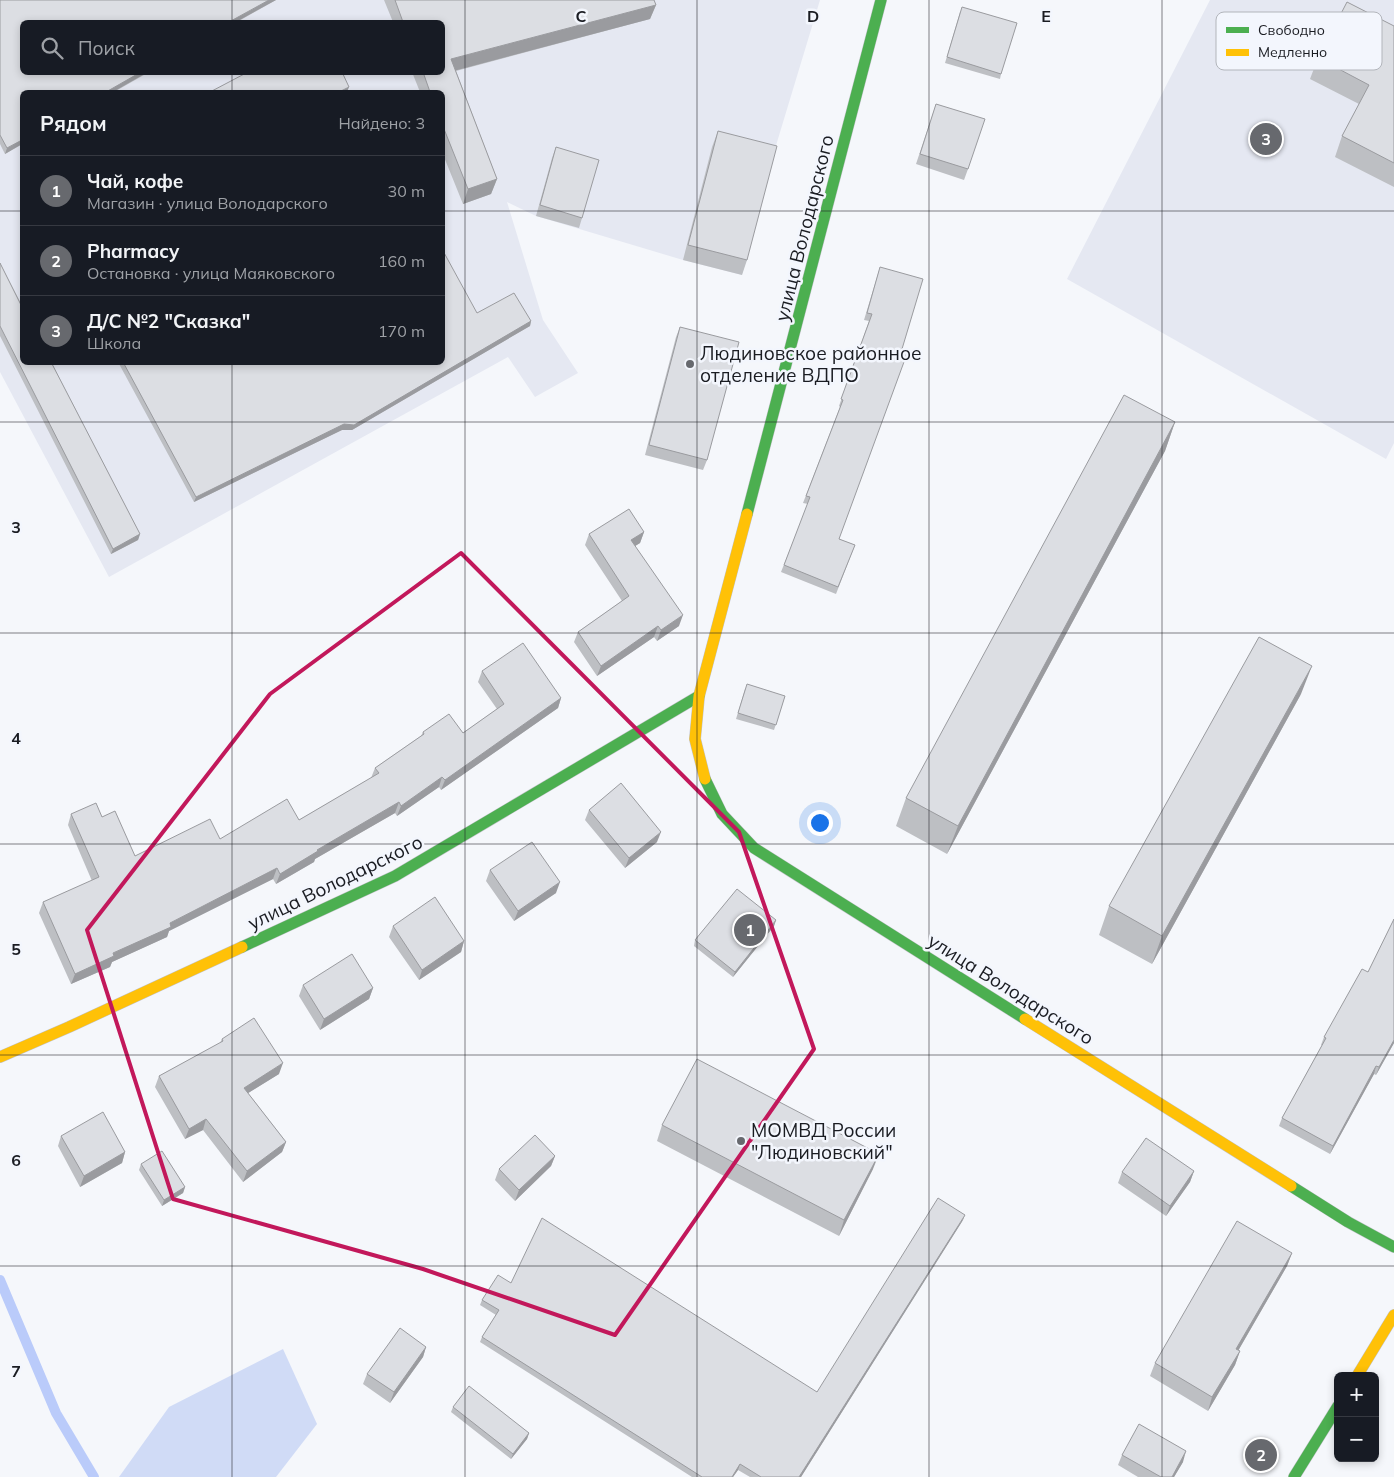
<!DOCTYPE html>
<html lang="ru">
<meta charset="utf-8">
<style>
:root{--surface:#171b24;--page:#20242c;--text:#f1f3f6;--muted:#9ea1a6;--line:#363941;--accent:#67696e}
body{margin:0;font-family:Mulish,sans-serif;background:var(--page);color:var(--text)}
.controls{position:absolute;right:15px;bottom:15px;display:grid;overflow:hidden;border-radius:8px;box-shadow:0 2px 8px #0003}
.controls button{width:45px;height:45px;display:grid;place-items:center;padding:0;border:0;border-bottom:1px solid var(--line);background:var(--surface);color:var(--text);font:25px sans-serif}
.you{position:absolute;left:819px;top:822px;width:18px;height:18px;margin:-12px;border:4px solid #fff;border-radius:50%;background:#1a73e8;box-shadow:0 0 0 8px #1a73e833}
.badge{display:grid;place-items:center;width:32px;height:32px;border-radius:50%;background:var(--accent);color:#fff;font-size:16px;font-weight:700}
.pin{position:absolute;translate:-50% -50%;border:2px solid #fff;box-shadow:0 1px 5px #0006}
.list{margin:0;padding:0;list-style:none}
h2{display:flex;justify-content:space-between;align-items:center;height:65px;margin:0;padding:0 20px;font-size:21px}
h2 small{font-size:16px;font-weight:400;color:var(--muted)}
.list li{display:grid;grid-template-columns:32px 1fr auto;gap:15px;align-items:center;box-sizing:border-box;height:70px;padding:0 20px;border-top:1px solid var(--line)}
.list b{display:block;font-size:19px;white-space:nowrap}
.list p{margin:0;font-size:16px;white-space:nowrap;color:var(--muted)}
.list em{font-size:16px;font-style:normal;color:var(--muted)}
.icon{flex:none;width:28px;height:28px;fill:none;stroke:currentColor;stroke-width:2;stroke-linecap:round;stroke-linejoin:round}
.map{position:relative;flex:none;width:1394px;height:1477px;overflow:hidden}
.search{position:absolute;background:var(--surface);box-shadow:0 2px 8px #0003;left:20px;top:20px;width:425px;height:55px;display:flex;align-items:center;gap:12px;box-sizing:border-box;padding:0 18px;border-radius:8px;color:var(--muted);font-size:19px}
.panel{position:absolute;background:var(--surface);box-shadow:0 2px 8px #0003;left:20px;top:90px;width:425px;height:275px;border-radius:8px}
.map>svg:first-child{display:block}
</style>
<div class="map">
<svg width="1394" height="1477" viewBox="0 0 1394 1477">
<rect width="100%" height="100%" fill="#f5f7fb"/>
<!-- built -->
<path fill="#e5e8f2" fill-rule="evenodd" d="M0,0h820l-49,162 -29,113 -59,-15 -147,-44 -29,-14 36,118 35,53 -43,24 -27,-40 -399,220 -109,-205zM22,22h420v50h-420zM22,92h420v270h-420z
M1210,0h184v443l-8,16 -319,-180z"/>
<!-- green -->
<path fill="#d0dbf6" d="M283,1349l34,75 -41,53h-157l50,-70z"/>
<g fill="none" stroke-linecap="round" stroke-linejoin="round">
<!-- stream -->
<path stroke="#bacbfa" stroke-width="10" d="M0,1280l56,133 38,64"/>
<!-- fast casing -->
<g stroke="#c1c3c8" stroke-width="12">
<path id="fast" d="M747,514l134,-514
M705,779l17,35 32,34 271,171
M242,947l153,-71 304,-180
M1291,1186l57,36 46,25
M1294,1477l44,-71"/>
</g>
<!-- slow casing -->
<g stroke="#c1c3c8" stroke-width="12">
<path id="slow" d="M705,779l-10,-40 4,-43 48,-182
M1025,1019l266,167
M0,1057l69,-30 173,-80
M1357,1376l37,-61"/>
</g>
<!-- fast -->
<use href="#fast" stroke="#4caf50" stroke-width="11"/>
<!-- slow -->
<use href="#slow" stroke="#ffc107" stroke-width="11"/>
</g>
<!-- wall -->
<path fill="#bdbfc3" d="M0,0h276l-271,154 -5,-10z
M384,0h270l2,5 -6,14 -194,52 41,108 -6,15 -28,10 -21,-52v-60h-22l-8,-20h30v-50h-49z
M960,12l41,62 -1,5 -55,-16z
M1394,26v161l-59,-30 7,-21 17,-32 -49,-25 8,-21z
M936,104l32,65 -4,11 -48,-16z
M718,131l29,129 -5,15 -59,-15 29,-113z
M556,147l26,71 -3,10 -43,-12 16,-58z
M0,263l140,271 -2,6 -27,14 -111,-218z
M880,267l-41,272 16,6 -19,49 -55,-22 27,-68 -5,-1 37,-96 -1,-1 30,-85 -5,-1z
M477,313l54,8 -1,5 -178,104h-10l-148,72 -76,-140h324z
M680,327l27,133 -4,10 -58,-15 31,-118z
M1175,422l-10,29 -218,403 -51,-28 10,-28z
M644,532l-4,11 -5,3 44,80 -22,15 -3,-4 -57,39 -23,-34 4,-10 44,-31 -37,-56 4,-11z
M482,671l79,27 -3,10 -117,82 -2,-3 -42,29 -2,-3 -80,46 -1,3 -38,22 -3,-5 -104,52 -2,6 -55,25 -2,5 -39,17 -32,-71 4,-11 49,-21 -24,-56 3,-11 31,3 33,39 85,-17 79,-19 72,-42 4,-10 46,-32 2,-4 40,1 34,-24 -19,-27z
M745,689l40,7 -11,34 -38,-11z
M1301,694l-149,270 -53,-29 10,-29z
M589,810l68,32 -32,26 -40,-48z
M490,870l66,23 -42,28 -28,-40z
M1394,919v124l-18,32 -2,-1 -44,80 -51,-28 3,-8 40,-73h-1l3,-8 44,-65z
M776,920l-2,6 -41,51 -39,-31 1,-6z
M393,926l71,15 -3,11 -42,28 -30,-43z
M303,985l70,3 -4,11 -49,31 -21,-34z
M222,1039l57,35 -31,19 38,49 -4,10 -39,30 -40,-52 -18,9 -30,-52 4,-11 61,-33z
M662,1125l211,44 -34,67 -182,-95z
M61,1136l64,16 -3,11 -42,24 -22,-41z
M555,1156l-4,10 -36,35 -20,-21 4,-11z
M141,1164l44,23 -2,6 -21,13 -23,-36z
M1194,1171l-4,11 -24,34 -48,-33 4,-11z
M963,1220l-162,257h-51l-12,-7 -5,7h-41l-212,-135 2,-5 14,-22 -16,-10 2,-5 29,-17 306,109z
M1292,1253l-5,13 -49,85h2l-5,14 -27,46 -58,-35 5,-13z
M426,1347l-3,10 -33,46 -27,-19 4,-10z
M453,1407l76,26 -2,6 -16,20 -60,-47z
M1122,1455l61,7 -9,15h-36l-20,-12z"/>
<!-- shaded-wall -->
<path fill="#9a9b9f" d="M269,0h7l-40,22h-7z
M656,5l-6,14 -204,54 5,-14z
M141,72h7l-35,20h-7z
M349,87l-2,5h-8z
M22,140v4l-17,10 2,-6z
M497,179l-6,15 -28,10 5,-15z
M531,321l-1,5 -178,104h-10l-148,72 2,-5z
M1175,422l-10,29 -218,403 11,-28z
M644,532l-4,11 -13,8 4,-11z
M140,534l-2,6 -27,14 2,-5z
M683,615l-4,11 -22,15 4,-11z
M658,626l-4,11 -57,39 4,-10z
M1312,666l-11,28 -149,270 10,-28z
M561,698l-3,10 -117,82 4,-10z
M442,777l-3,10 -42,29 4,-10z
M399,802l-4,11 -80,46 -1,3 -38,22 4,-10 37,-24z
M661,832l-4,10 -32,26 4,-10z
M277,868l-4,11 -104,52 -2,6 -55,25 -2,5 -39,17 4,-10 95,-51z
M560,882l-4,11 -42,28 4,-10z
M776,920l-2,6 -41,51 2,-5z
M464,941l-3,11 -42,28 3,-10z
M373,988l-4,11 -49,31 4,-11z
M1394,1040v3l-18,32 3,-8z
M283,1063l-4,11 -39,24 4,-10z
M1376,1066l-2,8 -44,80 3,-8z
M206,1119l-3,11 -18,9 4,-10z
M286,1142l-4,10 -39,30 4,-11z
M125,1152l-3,11 -42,24 4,-11z
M879,1154l-6,15 -34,67 5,-16z
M555,1156l-4,10 -36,35 4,-11z
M1194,1171l-4,11 -24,34 4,-10z
M185,1187l-2,6 -21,13 2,-6z
M965,1215l-2,5 -162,257h-2z
M1292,1253l-5,13 -56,97 5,-14z
M426,1347l-3,10 -33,46 4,-11z
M1240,1351l-5,14 -27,46 4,-14z
M529,1433l-2,6 -16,20 2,-5z
M1186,1451l-3,11 -9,15h-2z
M740,1464l-2,6 -5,7h-1z"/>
<!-- building -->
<path fill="#dcdee3" stroke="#9a9b9f" d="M0,0h269l-40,22h-207v50h119l-35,20h-84v48l-15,8 -7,-13z
M395,0h259l2,5 -205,54 46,120 -29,10 -26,-65v-32h-12l-7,-20h19v-50h-39z
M1347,2l47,24v137l-52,-27 27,-51 -51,-27z
M962,7l55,16 -16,51 -54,-17z
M248,72h94l7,15 -10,5h-129z
M936,104l49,15 -17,50 -48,-15z
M718,131l59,15 -30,114 -59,-15z
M556,147l43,13 -17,58 -42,-13z
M442,249l35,64 37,-20 17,28 -177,104 -10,-1 -148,73 -73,-135h319z
M0,263l22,44v55h29l89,172 -27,15 -113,-223z
M880,267l43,12 -21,70 6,2 -69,188 16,6 -17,42 -54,-22 26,-68 -4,-1 37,-96 -2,-1 31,-85 -5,-1z
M680,327l59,15 -32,118 -58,-15z
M1124,395l51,27 -217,404 -52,-28z
M629,509l15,23 -13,8 52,75 -22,15 -3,-4 -57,40 -23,-34 51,-36 -40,-62z
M1259,637l53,29 -150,270 -53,-30z
M523,643l38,55 -116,82 -3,-3 -41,29 -2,-4 -82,48 1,1 -38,23 -3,-6 -107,55 1,4 -58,26 1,3 -39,18 -32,-72 56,-25 -28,-63 25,-11 6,14 13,-6 20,45 75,-37 10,20 67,-40 12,21 80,-47 -4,-5 49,-34 -1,-2 26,-18 14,19 41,-29 -22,-33z
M747,684l38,12 -9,29 -38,-12z
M621,783l40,49 -32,26 -40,-48z
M532,842l28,40 -42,29 -28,-41z
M737,889l39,31 -41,52 -40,-32z
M435,897l29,44 -42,29 -29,-44z
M1394,919v121l-15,27 -3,-1 -43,80 -51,-28 44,-80 -2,-1 38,-68 6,3z
M352,954l21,34 -49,31 -21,-34z
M254,1018l29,45 -39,25 42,54 -39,29 -41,-52 -17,10 -30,-53 64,-35 -1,-2z
M697,1059l182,95 -35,66 -182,-95z
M103,1112l22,40 -41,24 -23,-40z
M535,1135l20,21 -36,34 -20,-21z
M1146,1138l48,33 -24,35 -48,-34z
M162,1151l23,36 -21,13 -23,-36z
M938,1198l27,17 -166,262h-38l-21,-13 -8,13h-30l-220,-140 17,-27 -17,-10 16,-25 13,8 31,-65 275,174z
M1237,1221l55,32 -56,96 4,2 -28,46 -57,-34z
M400,1328l26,19 -32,45 -27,-18z
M469,1386l60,47 -16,21 -60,-47z
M1139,1424l47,27 -14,26h-11l-39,-22z"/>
<!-- marked area -->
<path fill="none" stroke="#c2185b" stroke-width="4" stroke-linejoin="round" d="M461,553l278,279 75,217 -199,286 -192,-66 -250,-70 -86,-269 183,-236z"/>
<!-- grid -->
<path fill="none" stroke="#1a1c22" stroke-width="1" stroke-opacity="0.55" d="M232,0v22M465,0v1477M697,0v1477M929,0v1477M1162,0v1477M232,72v20M0,211h22M442,211h952M232,362v1115M0,422h1394M0,633h1394M0,844h1394M0,1055h1394M0,1266h1394"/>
<!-- markers -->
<g fill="#67696e" stroke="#f3f6fd" stroke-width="2">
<circle cx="690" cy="364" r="5"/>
<circle cx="741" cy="1141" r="5"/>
</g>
<g text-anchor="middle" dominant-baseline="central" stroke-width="5" stroke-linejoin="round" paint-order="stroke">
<!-- street labels -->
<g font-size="19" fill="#1a1c22" stroke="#f3f6fd">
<text transform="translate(804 228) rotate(-76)">улица Володарского</text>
<text transform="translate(335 882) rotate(-26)">улица Володарского</text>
<text transform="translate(1011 989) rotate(32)">улица Володарского</text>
</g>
<!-- poi labels -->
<g font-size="19" fill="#1a1c22" stroke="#f3f6fd" text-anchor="start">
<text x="700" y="353">Людиновское районное<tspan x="700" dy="22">отделение ВДПО</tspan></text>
<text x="751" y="1130">МОМВД России<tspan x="751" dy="22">"Людиновский"</tspan></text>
</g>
</g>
<!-- legend -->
<rect x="1216" y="12" width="166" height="58" rx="8" fill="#f3f6fd" stroke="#b2b5bb" stroke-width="1"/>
<rect x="1226" y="27" width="23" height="6" fill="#4caf50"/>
<rect x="1226" y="49" width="23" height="7" fill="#ffc107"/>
<g font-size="14" fill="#1a1c22">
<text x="1258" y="35">Свободно</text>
<text x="1258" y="57">Медленно</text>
</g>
<g font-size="16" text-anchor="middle" font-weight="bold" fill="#1a1c22" stroke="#f3f6fd" stroke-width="5" stroke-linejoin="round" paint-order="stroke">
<text x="581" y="22">C</text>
<text x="813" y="22">D</text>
<text x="1046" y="22">E</text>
<text x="16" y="533">3</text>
<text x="16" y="744">4</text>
<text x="16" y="955">5</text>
<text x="16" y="1166">6</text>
<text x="16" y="1377">7</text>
</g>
</svg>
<div class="controls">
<button>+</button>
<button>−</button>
</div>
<div class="you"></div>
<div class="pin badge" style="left:750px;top:930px">1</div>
<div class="pin badge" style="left:1261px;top:1455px">2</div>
<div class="pin badge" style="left:1266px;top:139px">3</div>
<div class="search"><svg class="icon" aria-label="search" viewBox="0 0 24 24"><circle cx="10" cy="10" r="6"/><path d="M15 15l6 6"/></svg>Поиск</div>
<section class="panel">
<h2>Рядом<small>Найдено: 3</small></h2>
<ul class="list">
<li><span class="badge">1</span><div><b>Чай, кофе</b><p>Магазин · улица Володарского</p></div><em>30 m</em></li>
<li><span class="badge">2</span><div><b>Pharmacy</b><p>Остановка · улица Маяковского</p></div><em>160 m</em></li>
<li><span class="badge">3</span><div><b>Д/С №2 &quot;Сказка&quot;</b><p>Школа</p></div><em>170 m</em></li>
</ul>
</section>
</div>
